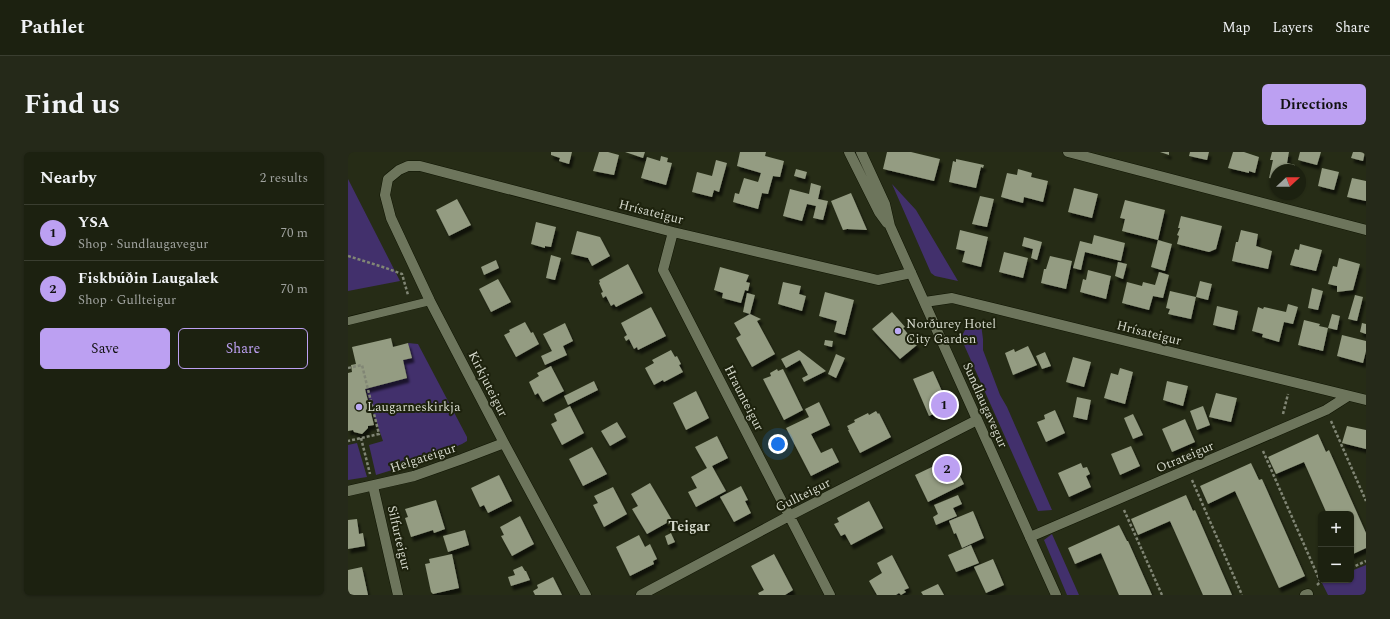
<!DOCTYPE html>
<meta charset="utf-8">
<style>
:root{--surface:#1c2110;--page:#252919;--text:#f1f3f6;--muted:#a0a39f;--line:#3a3e30;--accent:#bca0f2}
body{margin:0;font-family:Spectral,serif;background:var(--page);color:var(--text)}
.controls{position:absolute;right:12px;bottom:12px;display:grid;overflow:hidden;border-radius:6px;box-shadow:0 1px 3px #0004}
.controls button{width:36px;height:36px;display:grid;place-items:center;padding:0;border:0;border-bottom:1px solid var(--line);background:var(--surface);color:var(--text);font:20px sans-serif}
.compass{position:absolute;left:922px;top:12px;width:36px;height:36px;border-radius:50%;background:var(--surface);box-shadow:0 1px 3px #0004;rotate:68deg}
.you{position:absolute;left:430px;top:292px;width:14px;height:14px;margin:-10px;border:3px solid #fff;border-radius:50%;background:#1a73e8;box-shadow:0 0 0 6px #1a73e833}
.badge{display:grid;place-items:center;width:26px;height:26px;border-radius:50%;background:var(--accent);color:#111;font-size:13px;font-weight:700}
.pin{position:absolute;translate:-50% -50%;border:2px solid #fff;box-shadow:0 1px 4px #0006}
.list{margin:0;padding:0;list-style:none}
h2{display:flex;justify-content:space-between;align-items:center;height:52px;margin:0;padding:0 16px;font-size:17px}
h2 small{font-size:13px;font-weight:400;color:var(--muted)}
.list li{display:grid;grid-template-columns:26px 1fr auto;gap:12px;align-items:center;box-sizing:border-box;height:56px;padding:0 16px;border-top:1px solid var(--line)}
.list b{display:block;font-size:15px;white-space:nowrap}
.list p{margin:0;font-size:13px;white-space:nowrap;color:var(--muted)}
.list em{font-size:13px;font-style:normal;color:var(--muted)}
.actions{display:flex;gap:8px;padding:12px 16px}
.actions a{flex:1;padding:9px 0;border:1px solid var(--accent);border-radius:6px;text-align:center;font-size:14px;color:var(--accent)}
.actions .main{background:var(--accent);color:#111}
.map{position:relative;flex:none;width:1018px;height:443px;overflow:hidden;border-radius:6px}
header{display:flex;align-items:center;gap:24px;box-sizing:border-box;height:56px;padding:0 20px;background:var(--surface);border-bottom:1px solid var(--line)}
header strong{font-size:19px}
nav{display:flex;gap:22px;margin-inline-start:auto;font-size:14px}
.intro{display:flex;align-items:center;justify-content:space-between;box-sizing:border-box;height:96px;padding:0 24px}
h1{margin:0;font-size:28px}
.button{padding:10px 18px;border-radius:6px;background:var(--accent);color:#111;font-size:14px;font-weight:700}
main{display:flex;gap:24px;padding:0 24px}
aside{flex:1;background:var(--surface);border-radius:6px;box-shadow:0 1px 3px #0004}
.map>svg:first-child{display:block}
</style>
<header>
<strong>Pathlet</strong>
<nav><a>Map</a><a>Layers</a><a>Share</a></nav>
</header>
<div class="intro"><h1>Find us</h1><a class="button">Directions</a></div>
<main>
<aside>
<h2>Nearby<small>2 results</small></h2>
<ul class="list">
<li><span class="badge">1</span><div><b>YSA</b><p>Shop · Sundlaugavegur</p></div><em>70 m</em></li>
<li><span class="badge">2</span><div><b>Fiskbúðin Laugalæk</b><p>Shop · Gullteigur</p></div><em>70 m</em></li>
</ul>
<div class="actions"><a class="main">Save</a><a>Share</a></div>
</aside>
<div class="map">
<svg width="1018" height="443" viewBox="0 0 1018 443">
<defs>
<filter id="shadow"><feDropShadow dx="2.5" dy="4.5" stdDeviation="1" flood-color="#0009"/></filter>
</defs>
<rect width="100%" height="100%" fill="#262c16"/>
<!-- green -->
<path fill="#42306c" d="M0,27l52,102 -52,10z
M544,32l24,26 42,71 -23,-5 -4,-3z
M625,171l8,1 2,15v11l17,45 7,12 45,103 -14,1 -77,-173 7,-14z
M60,191l10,1 49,93v4l-5,3 -44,18 -42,13 -7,-30 14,-4 -18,-52 42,-11 -4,-18 9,-2z
M9,291l10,34 -19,3v-35z
M704,382l27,61h-12l-23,-55z
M1018,413v30h-38l-6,-12 8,-3h21v-9z"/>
<!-- building -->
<path fill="#949c82" filter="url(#shadow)" d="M203,0h21l-3,12 -10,-3 1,-3 -9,-3z
M251,0h9l11,3 -5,20 -21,-4z
M277,0h20l-2,6z
M392,0h26l-1,4 19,5 -4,16 -7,-1 -5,18 -6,-1 -4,16 -25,-7 2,-9 4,1 5,-16 14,4 3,-9 -24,-7z
M539,0h24l29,7 -6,22 -51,-12z
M812,0h9v3z
M842,0h19l-2,8 -18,-4z
M885,0h11l15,5 -4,16 -6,-2v2l-21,-5z
M924,0h17l-2,11 8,2 -1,5h-18v9l-7,-1 4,-18h-3z
M952,0h21l-4,13 -19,-5z
M1005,0h12l-2,9 -12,-3z
M313,4l7,2 -1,4 5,1 -6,22 -25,-7 6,-21 13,4z
M608,7l28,6 -1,3 -2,-1 -5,21 -27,-6 4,-21 3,1z
M368,8l11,3 -8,29 -5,-2 -2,7 -20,-5 5,-20 15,4z
M974,16l17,4 -5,18 -16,-4z
M448,17l11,3 -2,7 -11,-3z
M670,17l14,4 -1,4 17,4 -5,21 -19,-5 -1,6 -22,-6 6,-24 10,2z
M1004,26l14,3v20l-19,-4z
M463,31l10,3 -3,13 10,2 -5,19 -10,-2 3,-12 -9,-2 -5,17 -19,-5 7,-27 19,5z
M726,36l24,6 -6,24 -24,-6z
M503,41l16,37 -20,-1 -4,1 -12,-29z
M632,44l14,3 -7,28 -15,-3z
M109,47l14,26 -22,11 -13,-26z
M777,48l40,10 -7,30 14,4 -7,27 -14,-4 7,-27 -36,-9 3,-12 -5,-1z
M833,64l41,10 -6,23 -7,3 -32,-8 2,-8 -2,-1 3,-7h-2z
M188,70l20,5 -5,20 -6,-1v2l-14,-4z
M612,78l28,7 -7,30 -19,-5 3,-11 -9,-2z
M893,78l17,4 -2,12 16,5 -4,18 -36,-8 4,-19h2z
M229,79l23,6 10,19 -18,10 -4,-8 -17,-4z
M746,83l31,8 -4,18 -36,-9 -4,18 -8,-2 7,-27 12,3z
M676,85l18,5 -5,18 -6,-2 2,-9 -11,-3z
M952,92l22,6 -6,21 -26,-6 5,-16 4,1z
M656,100l24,6 -5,20 -24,-6z
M203,103l10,3 -6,22 -9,-2z
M702,104l22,5 -6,28 -25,-6 3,-14h2z
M991,106l21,6 -7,26 -16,2v-6l-9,-2 5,-18 4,1z
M148,108l3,8 -15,7 -3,-8z
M770,110l9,2 -4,15 -8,-3z
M280,112l15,29 -27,14 -2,-3 -3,2 -5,-10 -3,2 -2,-5 2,-1 -4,-9 1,-1 -1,-2z
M372,115l29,8 -3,7 4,1 -2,8 -3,-1 -4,13 -19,-5 1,-5 -9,-3z
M740,118l23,6 -5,23 -26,-7 3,-13 3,1z
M811,120l10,3 -6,23 -10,-2 -4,14 -27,-7 5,-21 15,4 1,-4 12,3z
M150,127l13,23 -20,10 -12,-23z
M852,129l12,3 -4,16 -12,-3z
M435,130l18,4 -2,8 7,2 -4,15 -24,-7z
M964,136l11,3 -5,19 -10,-2z
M822,139l26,6 -5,22 -23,-5 2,-5 -4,-1z
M477,140l29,8 -9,35 -11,-3 3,-11 -18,-5z
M399,141l8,2 -5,19 -7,-2z
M1007,143l8,2 -6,24 -9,-2z
M940,152l10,3 -5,17 -9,-2 -5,20 -17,-5 1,-3 -11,-3 6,-24 5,2 1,-2 22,5z
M869,154l21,5 -4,19 -21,-5z
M303,155l15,29 -28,14 -1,-3 -3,2 -5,-10 -3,2 -2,-4 3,-2 -6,-12z
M544,160l13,15 -2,1 14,17 -17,14 -28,-30z
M402,162l11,5 -4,2 18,33 -23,13 -16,-29 5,-3 -7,-12z
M984,162l8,2 -3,14 -9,-2z
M956,168l16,4 -1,2 9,2 -5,23 -25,-6z
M177,170l6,11 2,-1 6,12 -23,13 -12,-22 6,-3 -1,-2z
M217,171l8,18 -10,5 4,9 -22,10 -4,-9 11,-5 -9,-17z
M1014,171l4,1v10l-6,-2z
M994,183l24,6v10l-3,12 -26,-7z
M43,186l2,9 15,-4 4,15 -9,2 4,18 -42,11 9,36 -6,1v2l-6,6 -8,-2 -1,-2 -5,1v-58l4,-1 -1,-7 5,-1 -4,-17z
M477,188l8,1 -1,6 -8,-2z
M680,194l9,19 -24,10 -8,-22 9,-4 1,3z
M323,198l4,7 2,-1 4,8 -2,1 4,7 -19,10 -1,-2 -9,5 -9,-17 9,-5 -2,-3z
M451,198l27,21 -22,11 -2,-4 6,-3 -8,-15 -14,8 -5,-9z
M697,200l6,14 -9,3 -6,-13z
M488,202l9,4 -9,20 -8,-4z
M725,205l18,5 -7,25 -18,-5z
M203,214l13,25 -21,11 -5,-9 -3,2 -6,-13 10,-6 -2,-3z
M772,216l13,4 -8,32 -21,-6 7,-25 7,2z
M429,217l1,2 5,-2 20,41 -19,10 -21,-41 8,-3 -1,-3z
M585,219l16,36 -20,9 -16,-37z
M246,229l4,9 -30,15 -4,-9z
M819,229l21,5 -5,20 -20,-6z
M348,239l13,27 -23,12 -13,-27z
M868,241l21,5 -6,24 -22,-5z
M729,245l14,3 -4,20 -14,-3z
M471,250l11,23 -19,9 10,19 11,-5 7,14 -28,14 -25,-48 23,-11 -4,-8z
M222,254l14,27 -22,12 -11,-21 6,-3 -3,-7z
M855,254l7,19 -13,5 -7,-19z
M707,258l10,23 -19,9 -9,-20 8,-3 -1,-4z
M528,259l2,3 1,-1 12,24 -31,16 -12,-23h1l-2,-4 8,-4 -1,-2 14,-7 1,2z
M785,262l10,21 -10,4 -9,-21z
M837,267l10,23 -23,10 -10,-23z
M269,270l9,15 -16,9 -9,-15z
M999,274l19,4v19l-24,-6z
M970,282l8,18 3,-2 37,83v15l-15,7v-41h-24l-23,-52 -28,12 -8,-17z
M369,284l11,22 -16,8 14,25 -30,16 -8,-15 9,-4 -6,-11 16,-9 -12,-21z
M783,294l9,20 -20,9 -9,-21z
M244,295l15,27 -24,12 -14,-27z
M603,306l13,26 -36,18 -13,-27z
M733,311l2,5 4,-1 3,7 -4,2 5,11 -22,10 -11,-24z
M903,311l8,17 3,-1 43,97 -26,12 -44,-97 -27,13 -8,-18z
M151,323l13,26 -24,12 -4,-8 -4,2 -9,-19z
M302,331l22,37 -25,14 -15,-25 6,-3 -7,-12z
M393,334l7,14 -3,1 6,12 -17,9 -14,-25z
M265,335l14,27 -23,13 -11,-22 5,-2 -4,-7z
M610,343l4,9 -9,4 4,8 -21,9 -3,-8 5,-3 -4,-9z
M838,343l7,16 2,-1 37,85h-29l-33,-74 -32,14 -7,-16z
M88,348l9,29 -11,4 -1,-3 -22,7 -6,-19 3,-1 -3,-8z
M521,349l14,27 -32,17 -6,-11 -4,2 -7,-12 5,-2 -2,-4z
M625,359l11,27 -22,10 -6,-15 -2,1 -5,-13z
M172,364l14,28 -22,12 -11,-20 3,-1 -4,-8z
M9,367l2,15 4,-1 2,13 -17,3v-29z
M771,373l8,16h1l24,54h-33l-18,-42 -26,11 -7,-16z
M117,378l4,15 -21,7 -5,-16z
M323,381l4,9 -7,3 -3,-9z
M291,383l6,12 5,-3 7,15 -4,2 1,3 -24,12 -14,-29z
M623,393l8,18 -23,9 -8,-17z
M104,402l7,34 -26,6 -2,-2 -6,-28 5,-1 -1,-4z
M426,402l19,36 -8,5h-26l-1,-2 6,-3 -13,-24z
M544,403l17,33 -5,2 2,2 -5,3 -2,-2 -3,2h-19l-8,-14 13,-8 -5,-10z
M645,407l11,26 -18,8 -12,-26z
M174,414l3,5h1l4,9 -19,6 -3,-9 7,-2 -2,-5z
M14,415l6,28h-20v-25z
M205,425l9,18h-27l-2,-4 5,-3 -1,-3z
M590,432l6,11h-21l-2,-3z"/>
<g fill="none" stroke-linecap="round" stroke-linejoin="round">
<!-- service casing -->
<g stroke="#0f1402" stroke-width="9">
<path id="service" d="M0,169l82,-20"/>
</g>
<!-- minor casing -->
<g stroke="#0f1402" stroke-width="11">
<path id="minor" d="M720,0l298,78
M325,80l-10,38 167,325
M577,150l27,-4 414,102
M25,334l25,109
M0,339l66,-15 48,-17 42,-16
M682,385l296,-127 22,-14
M238,443l-82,-152 -74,-142 -39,-83 -6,-23 3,-16 11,-9 9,-4h12l253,66 205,48 33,-7
M293,443l148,-79 188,-96
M957,443l3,-1v1"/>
</g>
<!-- tertiary casing -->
<g stroke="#0f1402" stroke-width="11">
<path id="tertiary" d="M501,0l30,60 8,11
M513,0l24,52 5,22 166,369"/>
</g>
<!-- path -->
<path stroke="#818675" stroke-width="2.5" stroke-dasharray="3 2" stroke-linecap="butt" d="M0,104l38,12 16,6 6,21
M0,216l14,-3 17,69 -31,7
M935,262l5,-20
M983,269l35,80
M13,286l9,36
M915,299l57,130
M844,328l50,115
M776,358l38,85
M1003,416l15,-7
M969,433l6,-5"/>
<!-- service -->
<use href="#service" stroke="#6d755c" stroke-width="8"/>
<!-- minor -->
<use href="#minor" stroke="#6d755c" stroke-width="10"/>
<!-- tertiary -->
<use href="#tertiary" stroke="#6d755c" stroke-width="10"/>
</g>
<!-- markers -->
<g fill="#bcaaf6" stroke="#1d220d" stroke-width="1.5">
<circle cx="550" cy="179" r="4"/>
<circle cx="11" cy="255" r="4"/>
</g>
<g text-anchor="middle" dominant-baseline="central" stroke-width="4" stroke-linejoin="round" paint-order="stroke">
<!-- street labels -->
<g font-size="13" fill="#d5d9cc" stroke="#1d220d">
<text transform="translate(303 60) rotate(14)">Hrísateigur</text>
<text transform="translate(801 181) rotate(14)">Hrísateigur</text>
<text transform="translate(140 232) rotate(63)">Kirkjuteigur</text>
<text transform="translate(396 246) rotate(63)">Hraunteigur</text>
<text transform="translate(637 253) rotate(66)">Sundlaugavegur</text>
<text transform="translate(837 305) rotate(-23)">Otrateigur</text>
<text transform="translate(75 306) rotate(-18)">Helgateigur</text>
<text transform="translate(455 343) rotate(-27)">Gullteigur</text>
<text transform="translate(51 386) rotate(77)">Silfurteigur</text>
</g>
<!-- poi labels -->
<g font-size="13" fill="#d5d9cc" stroke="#1d220d" text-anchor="start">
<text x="558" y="172">Norðurey Hotel<tspan x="558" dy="15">City Garden</tspan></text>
<text x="19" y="255">Laugarneskirkja</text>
</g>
<!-- neighbourhood labels -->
<g font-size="14" font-weight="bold" fill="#d5d9cc" stroke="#1d220d">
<text x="341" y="374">Teigar</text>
</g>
</g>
</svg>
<div class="controls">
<button>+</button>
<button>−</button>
</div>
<svg class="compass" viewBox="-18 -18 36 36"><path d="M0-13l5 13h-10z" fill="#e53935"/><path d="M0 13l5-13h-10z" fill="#a0a39f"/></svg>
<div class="you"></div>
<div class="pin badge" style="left:596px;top:253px">1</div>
<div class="pin badge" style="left:599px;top:317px">2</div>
</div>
</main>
